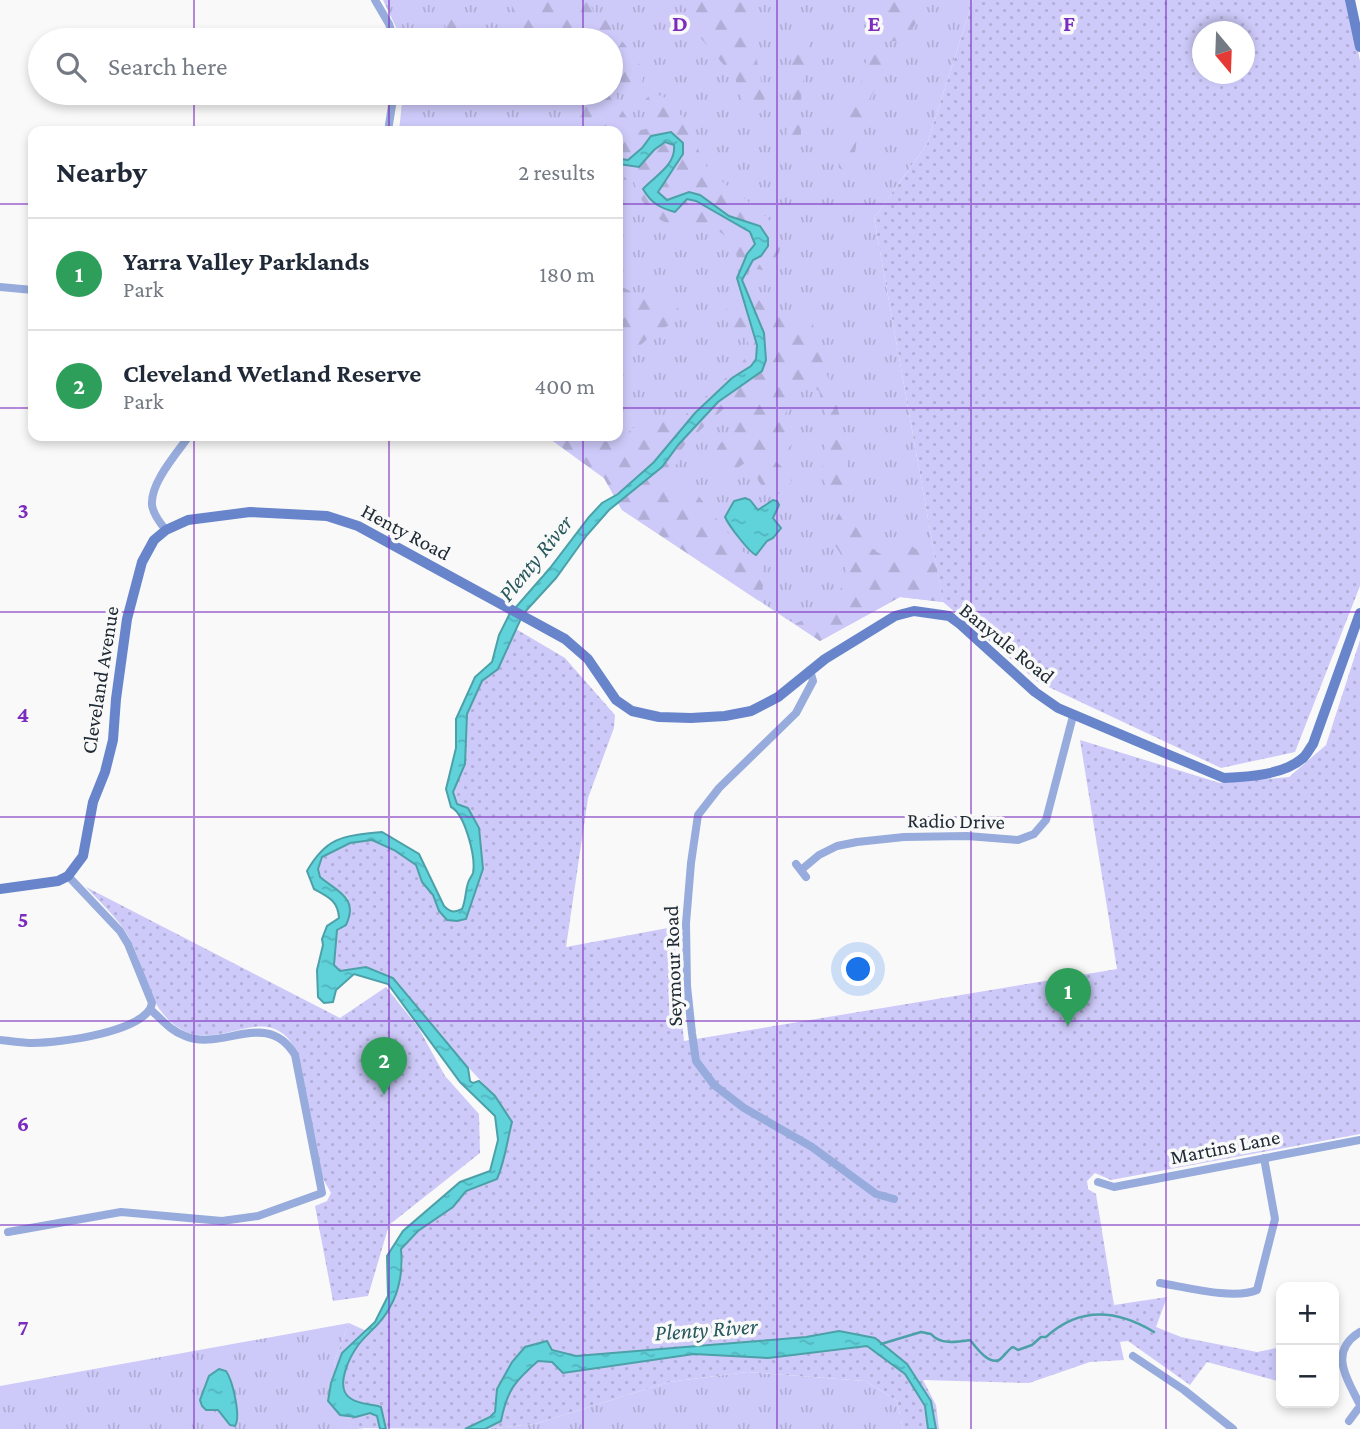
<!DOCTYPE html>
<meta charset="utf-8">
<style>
:root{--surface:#fff;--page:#f6f6f7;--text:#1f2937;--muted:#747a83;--line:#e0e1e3;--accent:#7c3aed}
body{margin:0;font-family:"Crimson Pro",serif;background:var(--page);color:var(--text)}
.controls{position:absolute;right:21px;bottom:21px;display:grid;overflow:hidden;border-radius:14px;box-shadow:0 4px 10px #0003}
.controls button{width:63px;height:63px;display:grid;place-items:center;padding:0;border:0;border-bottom:2px solid var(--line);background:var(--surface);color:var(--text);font:35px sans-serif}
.compass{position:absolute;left:1192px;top:21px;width:63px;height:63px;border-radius:50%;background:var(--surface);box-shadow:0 4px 10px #0003;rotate:161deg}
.you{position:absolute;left:859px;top:970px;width:24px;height:24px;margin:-18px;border:5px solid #fff;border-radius:50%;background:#1a73e8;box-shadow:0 0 0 10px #1a73e833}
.badge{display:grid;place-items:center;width:46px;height:46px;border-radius:50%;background:var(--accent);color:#fff;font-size:23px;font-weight:700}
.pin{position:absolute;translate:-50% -58px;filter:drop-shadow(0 2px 4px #0008)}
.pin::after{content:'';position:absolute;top:37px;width:24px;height:21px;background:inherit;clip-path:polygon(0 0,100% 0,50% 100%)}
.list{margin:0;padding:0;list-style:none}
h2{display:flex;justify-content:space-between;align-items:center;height:91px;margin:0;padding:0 28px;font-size:30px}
h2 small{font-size:23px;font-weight:400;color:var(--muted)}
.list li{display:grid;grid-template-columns:46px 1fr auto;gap:21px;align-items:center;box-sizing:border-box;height:112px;padding:0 28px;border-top:2px solid var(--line)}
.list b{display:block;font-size:26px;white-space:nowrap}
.list p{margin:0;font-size:23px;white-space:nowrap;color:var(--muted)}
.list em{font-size:23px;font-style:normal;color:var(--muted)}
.icon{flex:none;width:38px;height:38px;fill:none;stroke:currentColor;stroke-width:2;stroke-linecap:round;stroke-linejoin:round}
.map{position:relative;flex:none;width:1360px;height:1429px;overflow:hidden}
.search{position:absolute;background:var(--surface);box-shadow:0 4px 10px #0003;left:28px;top:28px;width:595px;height:77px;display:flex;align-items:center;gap:18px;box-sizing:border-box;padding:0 24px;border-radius:38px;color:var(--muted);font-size:26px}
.panel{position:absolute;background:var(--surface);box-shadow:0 4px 10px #0003;left:28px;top:126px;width:595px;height:315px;border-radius:14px}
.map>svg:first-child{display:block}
</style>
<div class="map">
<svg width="1360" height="1429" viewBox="0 0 1360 1429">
<defs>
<pattern id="grass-tufts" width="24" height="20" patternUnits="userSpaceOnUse" patternTransform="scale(1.75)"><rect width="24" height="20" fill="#cdcaf9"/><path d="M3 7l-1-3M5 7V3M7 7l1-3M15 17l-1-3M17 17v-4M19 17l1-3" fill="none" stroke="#b0aed6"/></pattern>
<pattern id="forest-firs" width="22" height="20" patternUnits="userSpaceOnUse" patternTransform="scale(1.75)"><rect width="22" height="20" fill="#cdcaf9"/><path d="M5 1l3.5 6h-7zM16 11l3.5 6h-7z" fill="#b0aed6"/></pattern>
<pattern id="park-dots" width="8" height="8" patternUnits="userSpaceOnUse" patternTransform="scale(1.75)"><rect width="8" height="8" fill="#cdcaf9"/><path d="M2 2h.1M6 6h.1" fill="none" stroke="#b0aed6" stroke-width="1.8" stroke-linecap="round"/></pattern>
<pattern id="water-ripples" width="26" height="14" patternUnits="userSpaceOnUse" patternTransform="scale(1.75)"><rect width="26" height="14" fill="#5fd2da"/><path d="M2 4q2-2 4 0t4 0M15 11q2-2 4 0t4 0" fill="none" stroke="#52b4bc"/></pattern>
</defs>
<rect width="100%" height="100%" fill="#f9f9f9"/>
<!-- grass -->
<path fill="url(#grass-tufts)" d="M383,0h590l-46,144 -53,74 69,384 -43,-5 -80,44 -198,-131 -18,-32 -58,-42h72v-305h-219l4,-38h208v-53h-209z
M349,1323l-15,39 17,65 13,2h-364v-43z
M747,1372l119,9 31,20 6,28h-420l52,-5 134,-42z"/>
<!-- forest -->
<path fill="url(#forest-firs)" d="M436,0h18l4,16 15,24h-23z
M510,0h78l8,17 9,2c9,14 37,42 38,55 1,6 -2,11 -5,16l-6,2 -13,-6 -4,3c3,17 11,32 26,41l9,-2 2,-7 -7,-9v-12l6,-6c25,1 21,20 39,27 7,14 6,29 14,42 19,31 116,67 59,107l-16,-2 -10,-10c-3,-21 -22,-33 -43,-33 -9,-1 -17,2 -27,-2 -17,-7 -28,-24 -33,-41l-16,-4v-47h-45c-4,-12 -3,-25 -7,-38h45v-53h-88z
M682,0h64l6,12 4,44 9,45v8l-11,9 -7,-5 -12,-35 -37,-43z
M891,0h34l1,5c-11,17 -18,44 -43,34l-6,-22 4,-11z
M799,31h7c8,20 -2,38 -4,59 -2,16 -1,33 -1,50l-3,7 -5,2 -6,-4c-3,-25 6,-48 5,-73 0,-14 -4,-26 1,-39z
M879,51c11,18 -9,46 -16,64 -5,15 -7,30 -9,45l-4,6 -7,4 -4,-2c-2,-12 4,-21 4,-33 0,-7 -5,-14 -3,-22 3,-13 13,-15 19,-26 7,-13 2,-32 20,-36z
M618,285l24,12 31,3c18,23 -8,24 -21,35 -14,12 -14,15 -34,17z
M756,295l11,18 18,-3 18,5 10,7 1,13c16,52 38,100 34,156l-4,3c-37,-1 -15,-48 -17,-70 -1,-11 -6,-23 -8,-33 -9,-6 -16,-5 -26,0l-8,24c8,20 17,30 -9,40l-2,5 16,14 1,8 -4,9 -17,5 -11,-14 -8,-20 -4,-1c-9,8 -16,10 -27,10l-6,-8c0,-28 29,-26 19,-57l-5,-1 -41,37 -6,8 -3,13 -11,9 -2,5 4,5 28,12 45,57c8,6 17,4 23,9 -4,15 1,27 -6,41l-137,-91 -18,-32 -58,-42c11,0 23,-2 33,0 12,2 19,8 32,5 26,-7 28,-32 58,-19l15,-6 58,-53c14,-22 4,-26 -14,-40l-2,-14 14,-11z
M848,505l4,3c7,18 13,45 35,47 7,-6 8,-14 16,-19 12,13 12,18 30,10l10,56 -43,-5 -80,44 -25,-17c6,-4 14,-5 20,-9 20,-13 38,-34 27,-58 -3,-9 -12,-14 -11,-25 1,-8 8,-17 11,-25z"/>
<!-- park -->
<path fill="url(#park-dots)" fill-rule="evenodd" d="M973,0h375l12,61v525l-65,166 -74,16 -183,-86 -95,-80 -69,-384 53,-74zM1202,32h42v42h-42z
M516,629l49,29 50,57 -1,13 -26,70 -22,149 107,-20 11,114 433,-72 -37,-229 140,43 69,-6 37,-32 34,-105v494l-249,46 -16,-7 -8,8 1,8 8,5 18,111 53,-8 -11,30 25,10 76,15 24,-5v35l-74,-20 -17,23 -62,-44 -8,1 4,18 -34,2 -61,21 -106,-3 13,25 3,24h-36l-6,-28 -31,-20 -119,-9 -78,10 -134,42 -52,5 -132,-1 -17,-66 15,-39 22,10 32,-67 -2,-17 17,-18 35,-24 13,-16 31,-12c8,-18 10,-38 15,-57l-17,-26 -53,-57 -49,-61 -27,-11 -26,5 -6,-7 3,-36 11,-31 -28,-21 -2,-8 3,-12 29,-14 22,-3 22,10 22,15 6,17 11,13 6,16 18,10 19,-35 7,-17 -4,-41 -11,-20 -11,-4 -4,-7 11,-49 3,-34 15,-34 16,-11z
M86,887l254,131 46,-31 32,40 27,49 34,38 1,39 -91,72 -21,71 -35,5 -18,-95 12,-5 4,-8 -9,-16 -24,-123c-28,-58 -74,-3 -114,-23 -41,-22 -37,-68 -59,-100 -11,-16 -26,-30 -39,-44z"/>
<!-- water -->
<path fill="url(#water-ripples)" stroke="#4ca0a8" stroke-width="2" d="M671,132l12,11v11l-25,38 9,8 22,-8 11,3 29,21 31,10 8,12v8l-7,10 -8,4 -11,20 22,53 2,27 -4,11 -44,31 -39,42 -17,23 -53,43 -22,25 -31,43 -33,36 -25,55 -16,12 -15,33 -2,50 -12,28 4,12 11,4 11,20 4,41 -17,50 -9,2 -10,-1 -8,-9 -6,-16 -11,-13 -6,-17 -22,-15 -22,-10 -22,3 -28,14 -4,12 2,8c18,15 39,21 26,48l-9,5 -3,35 6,6 26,-4 27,11 75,90 2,13 3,2 6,-2 16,15 17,26c-5,19 -7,39 -15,57l-31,12 -13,16 -35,24 -17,18c2,19 -1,41 -11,58 -9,18 -20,23 -31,37 -9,12 -25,43 -9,54 9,7 20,5 31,9l5,22h-6l-3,-13 -7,-3 -14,4 -16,-2 -12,-14 3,-18 11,-30 33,-31 13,-26 -1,-40 16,-25 57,-49 30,-11 8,-31 -3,-24 -35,-34 -72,-98 -34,-10 -18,16 -3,12 -9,1 -6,-6 -1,-27 6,-25 -1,-6 5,-13 12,-8c-1,-17 -10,-21 -25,-29l-7,-18c20,-35 37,-35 75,-39l37,22 25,52c6,6 10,7 18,3 4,-9 3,-17 6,-26 1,-4 4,-7 5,-10 3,-16 -8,-59 -22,-66l-5,-18 10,-41v-29l19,-42 17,-15 7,-27 10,-20 41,-47 39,-51 13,-14 16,-9 36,-32 41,-49 37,-35 19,-12 5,-7 1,-14 -20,-67 10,-24 8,-10 -5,-12 -54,-31 -9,-2 -12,13c-15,-4 -24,-9 -32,-23 13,-14 33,-24 31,-44l-9,-3 -11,8 -15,17 -21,-3v-8l2,3 8,1 14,-12 9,-12z
M745,498l5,2 8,10 15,-10 4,1 2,4 -6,13 8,10 -8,10 -6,3 -11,14c-7,-3 -27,-29 -31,-38l9,-16z
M839,1331l36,7 32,26 24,37 5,28h-8l-3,-23 -20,-32 -38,-28 -99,12 -74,-4 -131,19 -11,-11 -14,-1c-23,20 -31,29 -37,60l-16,8h-20l25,-12 5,-5 2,-23 15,-27 13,-15 22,-6 5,9 24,6 230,-19z
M219,1369l7,2c7,10 15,46 9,55l-5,-1 -12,-15h-12l-4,-4 -2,-6 9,-24z"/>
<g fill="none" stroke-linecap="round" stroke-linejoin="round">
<!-- stream -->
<path stroke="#4ca0a8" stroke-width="2.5" d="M881,1344l40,-12 10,2c9,11 26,8 39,6 5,6 18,25 29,20 5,-3 8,-10 14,-13l5,3 14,-5 9,-8h5c33,-30 70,-28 108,-5"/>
<!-- street -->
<path stroke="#97acdc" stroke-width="8" d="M375,0l14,24 5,16
M388,131l6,-38
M0,287l33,3
M166,530c-6,-7 -13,-16 -14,-25 -2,-22 25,-52 37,-69
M810,670l3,11 -17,32 -77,75 -21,27 -7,48 -5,60 1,63 5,47 4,28 18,24 30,23 68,39 64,47 18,5
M796,864l10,13
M801,870l18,-15 18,-9 20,-4 47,-5 63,-1 51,4 16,-6 12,-14 27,-104
M0,1040c11,1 22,3 33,3 25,0 115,-11 119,-40l-24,-59 -8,-13 -52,-55
M1098,1182l16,5 246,-47
M8,1232l113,-20 101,9 36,-5 64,-23 -27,-138c-28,-47 -73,-3 -110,-19 -14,-5 -23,-16 -34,-26
M1160,1283c25,4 74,17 97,7l18,-71 -11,-61
M1360,1332c-33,20 -12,48 0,73
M1133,1356l51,34 49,39
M1349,1421l11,-15"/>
<!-- secondary -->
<path stroke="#6885cb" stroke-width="10" d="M1350,0l10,47
M0,889l58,-8 10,-5 15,-20 10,-54 12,-30 8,-32 3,-41 11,-80 15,-57 12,-22 12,-10 22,-10 62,-8 77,4 31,10 207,113 23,20 28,41 16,11 27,6 32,1 34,-2 26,-5 27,-14 47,-38 70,-43 19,-5 35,5 11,8 75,68 23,16 166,70c24,-1 61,-3 80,-21 3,-3 6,-9 9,-13l47,-131"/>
</g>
<!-- grid -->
<path fill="none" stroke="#7b2cbf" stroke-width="2" stroke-opacity="0.55" d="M194,0v40M389,0v40M583,0v40M777,0v1429M971,0v1429M1166,0v1429M194,93v38M389,93v38M583,93v38M0,204h33M618,204h742M0,408h33M618,408h742M194,436v993M389,436v993M583,436v993M0,612h1360M0,817h1360M0,1021h1360M0,1225h1360"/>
<g text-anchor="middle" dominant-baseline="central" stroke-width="7" stroke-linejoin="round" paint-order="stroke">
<!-- street labels -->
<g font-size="21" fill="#202b35" stroke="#f9f9f9">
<text transform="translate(406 532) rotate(28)">Henty Road</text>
<text transform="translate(1007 643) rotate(39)">Banyule Road</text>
<text transform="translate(100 680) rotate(-81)">Cleveland Avenue</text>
<text transform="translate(956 821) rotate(1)">Radio Drive</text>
<text transform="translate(673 966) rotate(-92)">Seymour Road</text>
<text transform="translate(1225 1147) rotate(-11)">Martins Lane</text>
</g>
<!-- water labels -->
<g font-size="23" font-style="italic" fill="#26585c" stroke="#f9f9f9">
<text transform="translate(535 558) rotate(-51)">Plenty River</text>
<text transform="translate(706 1329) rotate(-4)">Plenty River</text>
</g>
</g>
<g font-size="23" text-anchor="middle" font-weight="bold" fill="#7b2cbf" stroke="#f9f9f9" stroke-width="7" stroke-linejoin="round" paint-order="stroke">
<text x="680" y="31">D</text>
<text x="874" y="31">E</text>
<text x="1069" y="31">F</text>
<text x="23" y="518">3</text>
<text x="23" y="722">4</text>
<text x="23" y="927">5</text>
<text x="23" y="1131">6</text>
<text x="23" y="1335">7</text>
</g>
</svg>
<div class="controls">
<button>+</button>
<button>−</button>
</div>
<svg class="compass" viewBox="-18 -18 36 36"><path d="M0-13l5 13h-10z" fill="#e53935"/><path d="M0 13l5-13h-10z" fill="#747a83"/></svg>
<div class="you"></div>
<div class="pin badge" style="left:1068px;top:1026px;background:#2e9e5b">1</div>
<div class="pin badge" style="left:384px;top:1095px;background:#2e9e5b">2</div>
<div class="search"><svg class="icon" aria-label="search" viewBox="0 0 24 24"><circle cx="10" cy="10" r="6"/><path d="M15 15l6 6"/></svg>Search here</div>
<section class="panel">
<h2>Nearby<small>2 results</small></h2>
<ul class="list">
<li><span class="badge" style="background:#2e9e5b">1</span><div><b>Yarra Valley Parklands</b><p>Park</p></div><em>180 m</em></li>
<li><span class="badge" style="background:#2e9e5b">2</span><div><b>Cleveland Wetland Reserve</b><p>Park</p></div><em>400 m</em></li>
</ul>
</section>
</div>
